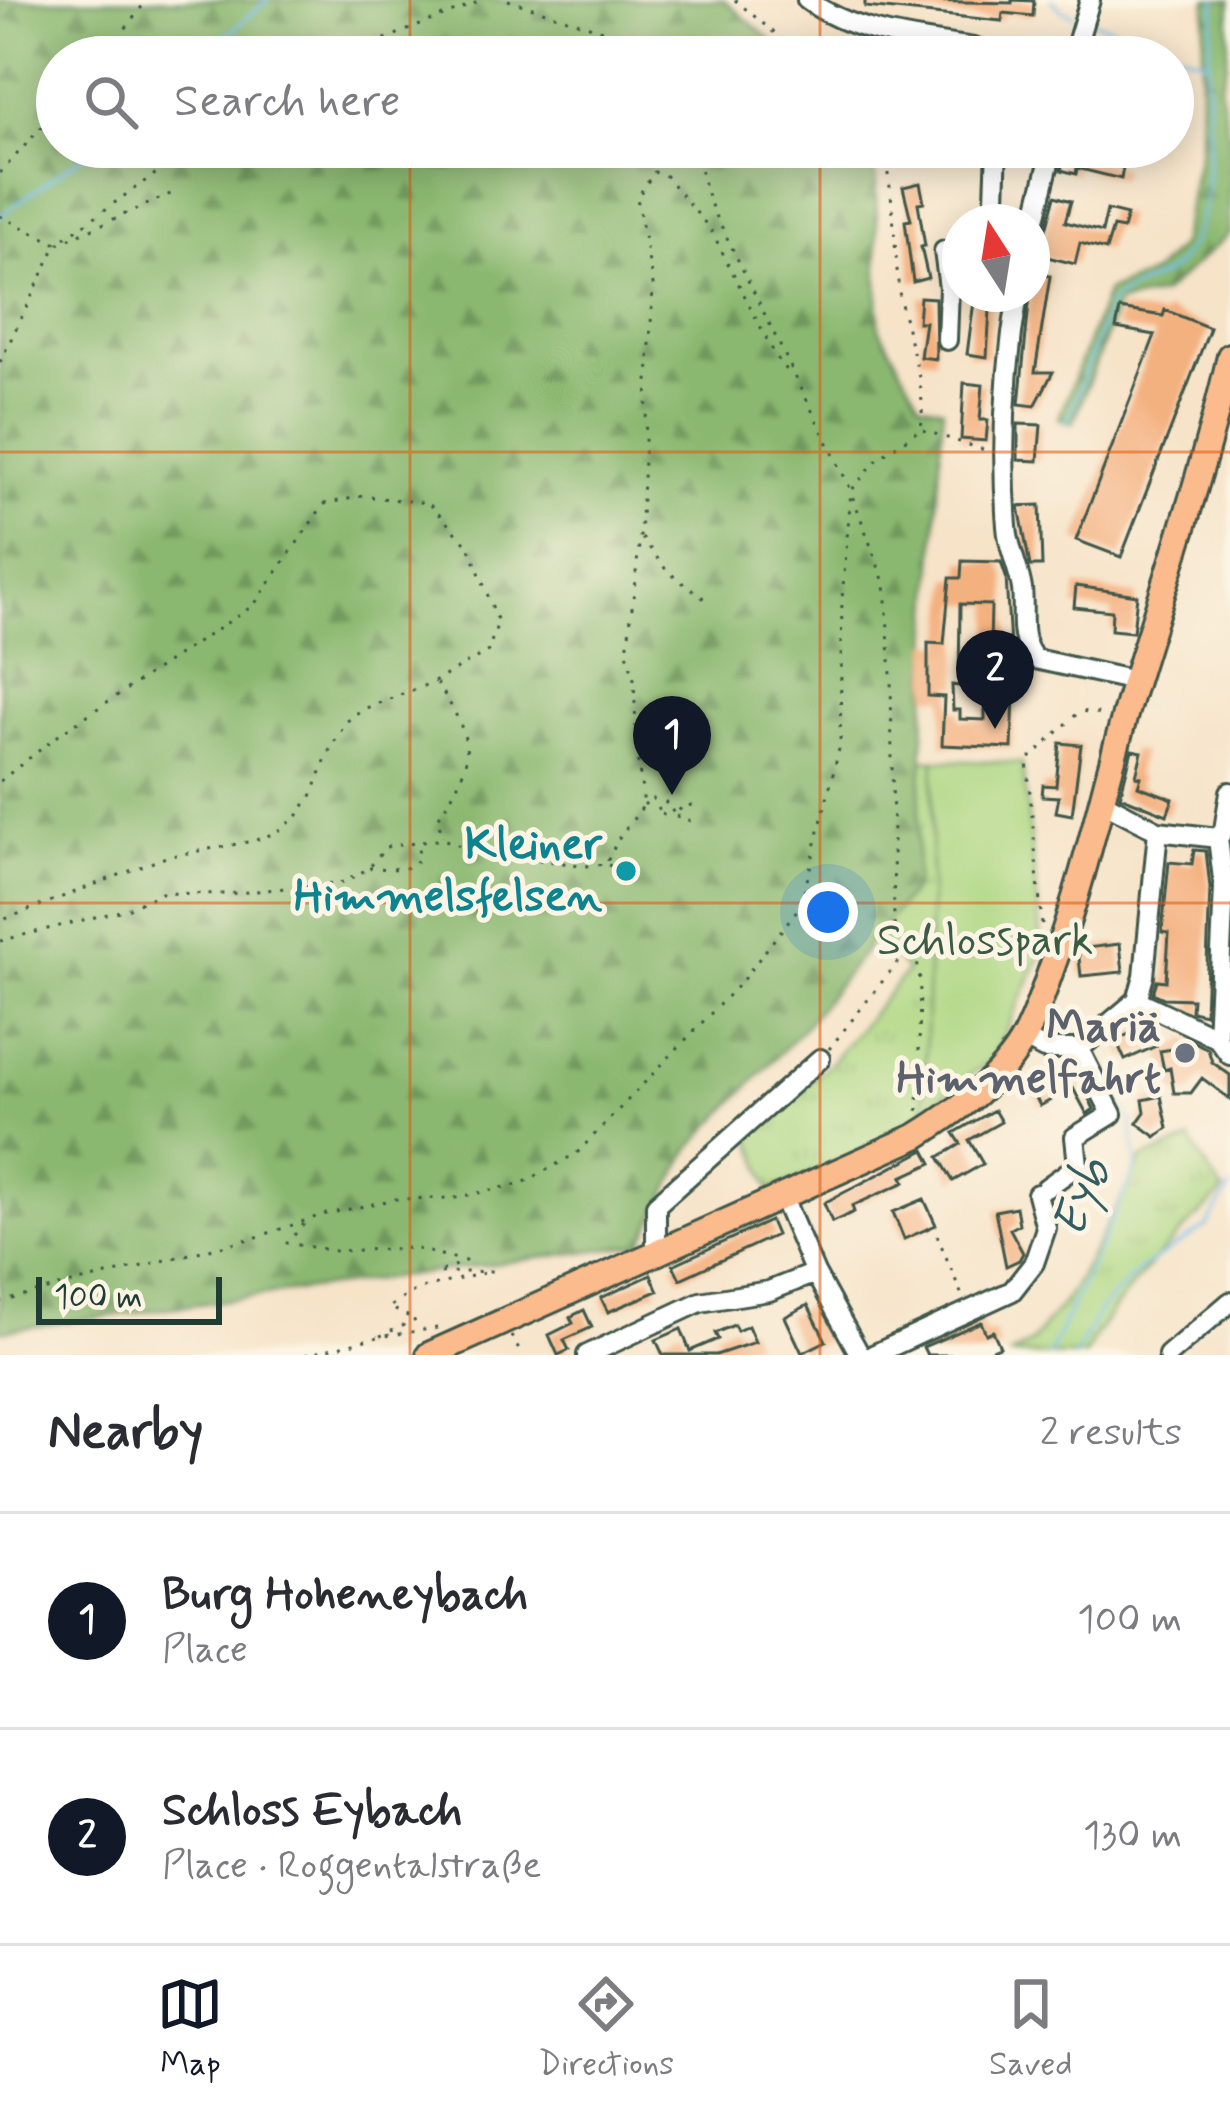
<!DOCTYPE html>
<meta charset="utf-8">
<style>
:root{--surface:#fff;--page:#f2f2f3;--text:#2b2b33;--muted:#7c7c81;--line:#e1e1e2;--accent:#111827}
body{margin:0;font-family:Mynerve,sans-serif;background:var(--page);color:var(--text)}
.compass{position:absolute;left:942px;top:204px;width:108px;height:108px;border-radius:50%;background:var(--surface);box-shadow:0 6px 30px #0003;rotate:348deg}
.scale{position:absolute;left:36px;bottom:30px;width:186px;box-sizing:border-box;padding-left:12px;border:6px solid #1f3d34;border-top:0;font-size:33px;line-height:42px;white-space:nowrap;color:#1f3d34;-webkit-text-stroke:9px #fcf5e5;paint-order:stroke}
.you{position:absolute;left:828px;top:912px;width:42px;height:42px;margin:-30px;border:9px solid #fff;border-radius:50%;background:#1a73e8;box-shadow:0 0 0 18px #1a73e833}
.badge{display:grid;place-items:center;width:78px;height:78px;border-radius:50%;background:var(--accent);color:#fff;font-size:39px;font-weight:700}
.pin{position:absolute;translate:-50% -99px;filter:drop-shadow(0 3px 6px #0008)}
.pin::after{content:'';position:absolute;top:63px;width:42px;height:36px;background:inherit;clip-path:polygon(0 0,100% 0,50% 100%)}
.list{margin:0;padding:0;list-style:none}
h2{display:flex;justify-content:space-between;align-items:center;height:156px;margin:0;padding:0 48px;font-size:51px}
h2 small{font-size:39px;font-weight:400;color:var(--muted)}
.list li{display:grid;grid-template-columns:78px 1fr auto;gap:36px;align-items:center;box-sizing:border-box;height:216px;padding:0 48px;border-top:3px solid var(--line)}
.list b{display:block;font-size:45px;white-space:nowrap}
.list p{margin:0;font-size:39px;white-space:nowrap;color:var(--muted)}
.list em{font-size:39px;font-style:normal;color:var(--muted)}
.icon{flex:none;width:66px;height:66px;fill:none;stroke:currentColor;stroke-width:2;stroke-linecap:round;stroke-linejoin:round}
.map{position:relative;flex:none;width:1230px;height:1355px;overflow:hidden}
.search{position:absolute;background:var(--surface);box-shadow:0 6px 30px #0003;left:36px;right:36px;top:36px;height:132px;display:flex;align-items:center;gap:30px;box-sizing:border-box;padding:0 42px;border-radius:66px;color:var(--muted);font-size:45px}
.sheet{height:588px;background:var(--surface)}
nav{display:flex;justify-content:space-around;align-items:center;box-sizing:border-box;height:168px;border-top:3px solid var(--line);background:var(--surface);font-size:33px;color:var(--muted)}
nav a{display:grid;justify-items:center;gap:6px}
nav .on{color:var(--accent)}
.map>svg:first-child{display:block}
</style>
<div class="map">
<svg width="1230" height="1355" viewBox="0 0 1230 1355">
<defs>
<pattern id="grass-tufts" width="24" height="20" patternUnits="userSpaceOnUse" patternTransform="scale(3)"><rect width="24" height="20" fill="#add782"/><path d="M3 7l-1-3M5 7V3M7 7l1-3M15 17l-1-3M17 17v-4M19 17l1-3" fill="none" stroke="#94b971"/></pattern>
<pattern id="forest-firs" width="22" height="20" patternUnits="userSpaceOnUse" patternTransform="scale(3)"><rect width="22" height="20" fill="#8ab870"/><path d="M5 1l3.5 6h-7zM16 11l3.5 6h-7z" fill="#70975d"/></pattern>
</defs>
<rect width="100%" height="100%" fill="#fcf5e5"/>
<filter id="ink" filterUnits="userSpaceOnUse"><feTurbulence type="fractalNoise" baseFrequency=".00833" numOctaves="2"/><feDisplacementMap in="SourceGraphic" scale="24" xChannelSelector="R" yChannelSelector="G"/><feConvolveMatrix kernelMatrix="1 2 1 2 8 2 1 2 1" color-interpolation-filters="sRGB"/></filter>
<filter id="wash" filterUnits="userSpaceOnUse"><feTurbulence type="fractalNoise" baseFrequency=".004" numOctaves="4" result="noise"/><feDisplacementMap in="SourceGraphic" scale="48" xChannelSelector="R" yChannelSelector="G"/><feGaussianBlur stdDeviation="2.7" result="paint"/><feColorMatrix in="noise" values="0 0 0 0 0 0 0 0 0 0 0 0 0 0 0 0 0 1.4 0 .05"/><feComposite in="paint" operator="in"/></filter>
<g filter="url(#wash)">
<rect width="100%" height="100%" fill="#f6e3c8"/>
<!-- grass -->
<path fill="url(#grass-tufts)" stroke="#668a5b" stroke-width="3" d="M922,759l12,1 -10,349 -39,31 -115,51 -20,-56 80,-71 77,-93 -30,-37 38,-47z
M1190,1140l33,52c-53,51 -103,97 -138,163h-74l20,-12 39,-49 72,-135z"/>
<!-- forest -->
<path fill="url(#forest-firs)" stroke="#547a52" stroke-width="3" d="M0,0h724l66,57h-733v90l812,2 7,32 3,147 41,75 23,5 -28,479 -111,140 -115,123 -48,94 -641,87z
M1207,0h23l-3,64 -7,22 10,57 -1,91 -67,60 -44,9 -45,120 -14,-5 48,-127 45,-17 28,-28 20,-99 1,-79z"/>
<!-- green -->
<path fill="#add782" stroke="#668a5b" stroke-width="3" d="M934,760l88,3 21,188 -50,107 -69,51z"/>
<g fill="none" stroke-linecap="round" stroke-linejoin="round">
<!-- stream -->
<path stroke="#70beea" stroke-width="3" d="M1052,0l9,10 14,5
M1090,20l115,41
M201,57l67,-57
M0,216l95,-69
M1067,423l43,-120c22,-20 52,-19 71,-44 39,-50 24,-135 27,-193 1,-22 6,-44 8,-66
M1049,1355l88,-189 -6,-45 -31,-57
M1075,1355l25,-45 38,-39 69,-45 23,-38"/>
</g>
<g id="blocks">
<!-- building -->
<path fill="#f4b180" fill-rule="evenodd" d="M865,0l147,3v-3l22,1 -1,15 -30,-3 -1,8 -137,-14z
M1067,147h19l-3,11 40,10 -2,11 -44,-11 -1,6 -15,-4z
M920,183l4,19 -6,1 7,43 -4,1 7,31 -15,4 -8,-61 6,-1 -8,-33z
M1055,196l16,5 -6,21 37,10 5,-22 20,5 -4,14 -10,-2 -7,23 -26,-7 -5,21 -36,-9z
M1032,274l18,2 -15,96h18l-18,34 -16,-2z
M975,294h16l-4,63 -20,-3z
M920,297l15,1 1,61 -16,-2 5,-35h-7z
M1120,309l43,7 2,-6 45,18 -89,229 -45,-17 79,-205 -39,-7z
M964,383l19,2 -3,35h8l-2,21 -25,-2z
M1018,424l23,1 -3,36 -20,-1z
M1040,505l2,61h-12l-11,-60z
M962,561l39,1 5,15 5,88h4l-3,83 -70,-3 2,-48 -16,-1v-53l16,1 6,-66h11zM960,604l31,1 -2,81h6l-1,24h-9v10l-25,-1v-9h-7l-1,-25 7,1z
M1076,586l61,9 -4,37 -22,-2 1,-19 -38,-4z
M1060,743l21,2 -9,70 -16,-3 3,-15 -17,-1 1,-11 13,1z
M1132,750l10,2 -6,24 5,1 -3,9 35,13 -6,16 -47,-19z
M1194,850l12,1 4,37 -5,126 -14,-3 1,-12 -28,-1 -11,-5 4,-13 9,1 3,-48 -7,-1 7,-70 23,2z
M1120,944l3,28 -42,4 -3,-27z
M1147,1026l9,20 -31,14 -9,-20z
M1186,1038l22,11 4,13 18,13v24l-28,-21 -11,15h-17l-4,-25 -6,2 -4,-19 12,-2z
M1073,1066l21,43 -7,5 -14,-26 -33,18 -9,-18z
M1161,1096l7,32 -12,9 -19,-14 8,-11 -2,-12z
M994,1110l7,12 -32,18 14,24 -30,17 -14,-24 22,-13 -7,-11z
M925,1150l7,13 -30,14 3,5 -53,24 2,6 -22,10 -8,-19z
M924,1199l12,26 -32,14 -11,-27z
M1016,1207l3,17 -9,5 13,24 -4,7 -13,6 -11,-55z
M770,1221l6,14 -96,44 -7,-14z
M651,1275l7,16 -50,21 -7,-14z
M808,1305l18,36 -24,12 -17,-36z
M584,1310l8,17 -28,13 5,10 -11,5 -9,-20 24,-12 -3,-6z
M981,1322l5,12 7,-3 7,16 -20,8h-53l-4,-8z
M734,1325l3,6 11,-5 7,16 -39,13h-53l-7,-15 25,-11 9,22 28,-12 -3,-6z"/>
</g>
</g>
<g filter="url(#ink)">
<use href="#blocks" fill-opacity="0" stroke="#3f564a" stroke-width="3"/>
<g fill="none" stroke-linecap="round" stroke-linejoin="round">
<!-- minor casing -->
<g stroke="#3f564a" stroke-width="24">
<path id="minor" d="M807,0c50,36 113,39 173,49l11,8
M1073,57l17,-57
M997,147l-2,52 7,23
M1032,231l21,-84
M1018,294c-13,75 -17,156 -11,232 1,22 12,42 15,63 3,26 -5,49 13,70l100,22
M947,340l2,-52 -5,-37 16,-3
M1103,802l55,29 60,7
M1218,838l6,50 6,8
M1218,838l6,-8 6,-38
M1137,1000l80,38 13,17
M1024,1038l20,11h35l58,-49 7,-24 14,-145
M1217,1038l7,-150
M1046,1188l32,-23 -3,-28 37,-23 -33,-65
M783,1198l32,75 45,82
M656,1252v-47l164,-146
M587,1355l113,-53 69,-11 46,-18
M873,1355l139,-64 22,-28 12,-35 -9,-34
M1168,1355l62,-53"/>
</g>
<!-- major casing -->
<g stroke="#3f564a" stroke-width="30">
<path id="major" d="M429,1355l488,-219c40,-25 84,-56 107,-98 14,-26 23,-58 33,-85 32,-90 50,-182 78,-272 33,-108 70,-215 95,-325"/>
</g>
<!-- path -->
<path stroke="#3f564a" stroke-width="3" stroke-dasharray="3 9" stroke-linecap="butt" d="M508,0l122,39 12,18
M735,0l68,57
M104,57l43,-57
M340,57l143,-57
M694,147l15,54 141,287
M0,173l57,-63
M0,216l57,28
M65,238l128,-91
M0,362l57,-118 118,-52
M923,430l64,21
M853,497l32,88 6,89 3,250 10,30 11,-5 5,31 -2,136
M642,538l25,33 43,32
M437,683c38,59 40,76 1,135l4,19
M0,781l68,-53 186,-123 70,-101 39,-8 65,7 41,43 29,76 -10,29 -52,30 -75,29 -15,12 -18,31 -15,40 -17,25 -21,15 -22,8 -87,16 -166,64
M644,805l8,-8 10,18
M663,816l3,-14 9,13 8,-9 10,-1
M676,816l15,5
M608,865l18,6
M369,868l35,1 15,-9 -1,-16
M1043,936l-16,-175 53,-50 24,3
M0,941l127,-32 34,-16 67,1 116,-12 25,-14 17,-21 57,-8 29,12 114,15 20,-2 12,-25 26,-34 -7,-50 -3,-76 -7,-27 13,-115 13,-252 -16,-87 17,-26 10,2 47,56 65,127 15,18
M829,1049l75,-95
M304,1224l-17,19 49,8 77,-3 52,13 -28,12 55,-2 -76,19 -27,17 27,13 -38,17
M937,1235l26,63
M0,1302l257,-65 65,-22 74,-16 59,-1 68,-15 54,-30 164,-171 60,-77 39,-160 2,-146 9,-108 28,-34 42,-28c6,-47 -13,-86 -21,-131 -6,-39 -5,-121 -20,-151
M511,1336l11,19
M305,1355l73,-18 66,-10"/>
<!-- minor -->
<use href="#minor" stroke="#fff" stroke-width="18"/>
<!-- major -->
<use href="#major" stroke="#fbbb8c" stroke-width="24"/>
</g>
</g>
<!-- grid -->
<path fill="none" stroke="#de580e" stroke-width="3" stroke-opacity="0.55" d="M410,0v57M820,0v57M410,147v1208M820,147v1208M0,452h1230M0,903h1230"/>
<!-- markers -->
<circle fill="#0f9aa8" stroke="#fcf5e5" stroke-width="4.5" cx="626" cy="871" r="12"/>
<circle fill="#6b7280" stroke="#fcf5e5" stroke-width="4.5" cx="1185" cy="1053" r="12"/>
<g text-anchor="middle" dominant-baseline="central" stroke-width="10" stroke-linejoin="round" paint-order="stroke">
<!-- culture labels -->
<g font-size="45" font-weight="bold" fill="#0d838f" stroke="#fcf5e5" text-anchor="end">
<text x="602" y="845">Kleiner<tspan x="602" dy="52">Himmelsfelsen</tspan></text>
</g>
<!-- park labels -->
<g font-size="45" fill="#3b5c44" stroke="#fcf5e5">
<text x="985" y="941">Schlosspark</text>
</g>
<!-- worship labels -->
<g font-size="45" font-weight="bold" fill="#5b616d" stroke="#fcf5e5" text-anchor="end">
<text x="1161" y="1027">Mariä<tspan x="1161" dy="52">Himmelfahrt</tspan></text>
</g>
<!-- water labels -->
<g font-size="48" font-style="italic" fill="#335d62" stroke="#fcf5e5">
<text transform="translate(1082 1198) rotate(-69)">Eyb</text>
</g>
</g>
</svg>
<svg class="compass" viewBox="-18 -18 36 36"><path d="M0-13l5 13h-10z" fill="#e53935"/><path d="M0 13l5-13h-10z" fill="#7c7c81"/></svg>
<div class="scale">100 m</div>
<div class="you"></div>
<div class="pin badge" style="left:672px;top:795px">1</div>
<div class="pin badge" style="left:995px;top:729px">2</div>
<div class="search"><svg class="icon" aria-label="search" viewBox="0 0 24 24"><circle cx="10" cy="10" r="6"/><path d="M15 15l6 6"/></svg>Search here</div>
</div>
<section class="sheet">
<h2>Nearby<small>2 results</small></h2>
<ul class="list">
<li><span class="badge">1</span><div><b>Burg Hoheneybach</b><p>Place</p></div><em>100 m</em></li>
<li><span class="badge">2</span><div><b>Schloss Eybach</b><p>Place · Roggentalstraße</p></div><em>130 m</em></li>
</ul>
</section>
<nav>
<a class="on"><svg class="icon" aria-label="map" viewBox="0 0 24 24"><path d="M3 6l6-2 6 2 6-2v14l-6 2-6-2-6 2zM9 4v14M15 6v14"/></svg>Map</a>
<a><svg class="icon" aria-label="directions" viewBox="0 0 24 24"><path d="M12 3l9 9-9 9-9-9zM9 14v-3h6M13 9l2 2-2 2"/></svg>Directions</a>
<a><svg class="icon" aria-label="saved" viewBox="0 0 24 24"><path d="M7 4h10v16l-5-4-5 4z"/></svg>Saved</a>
</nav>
